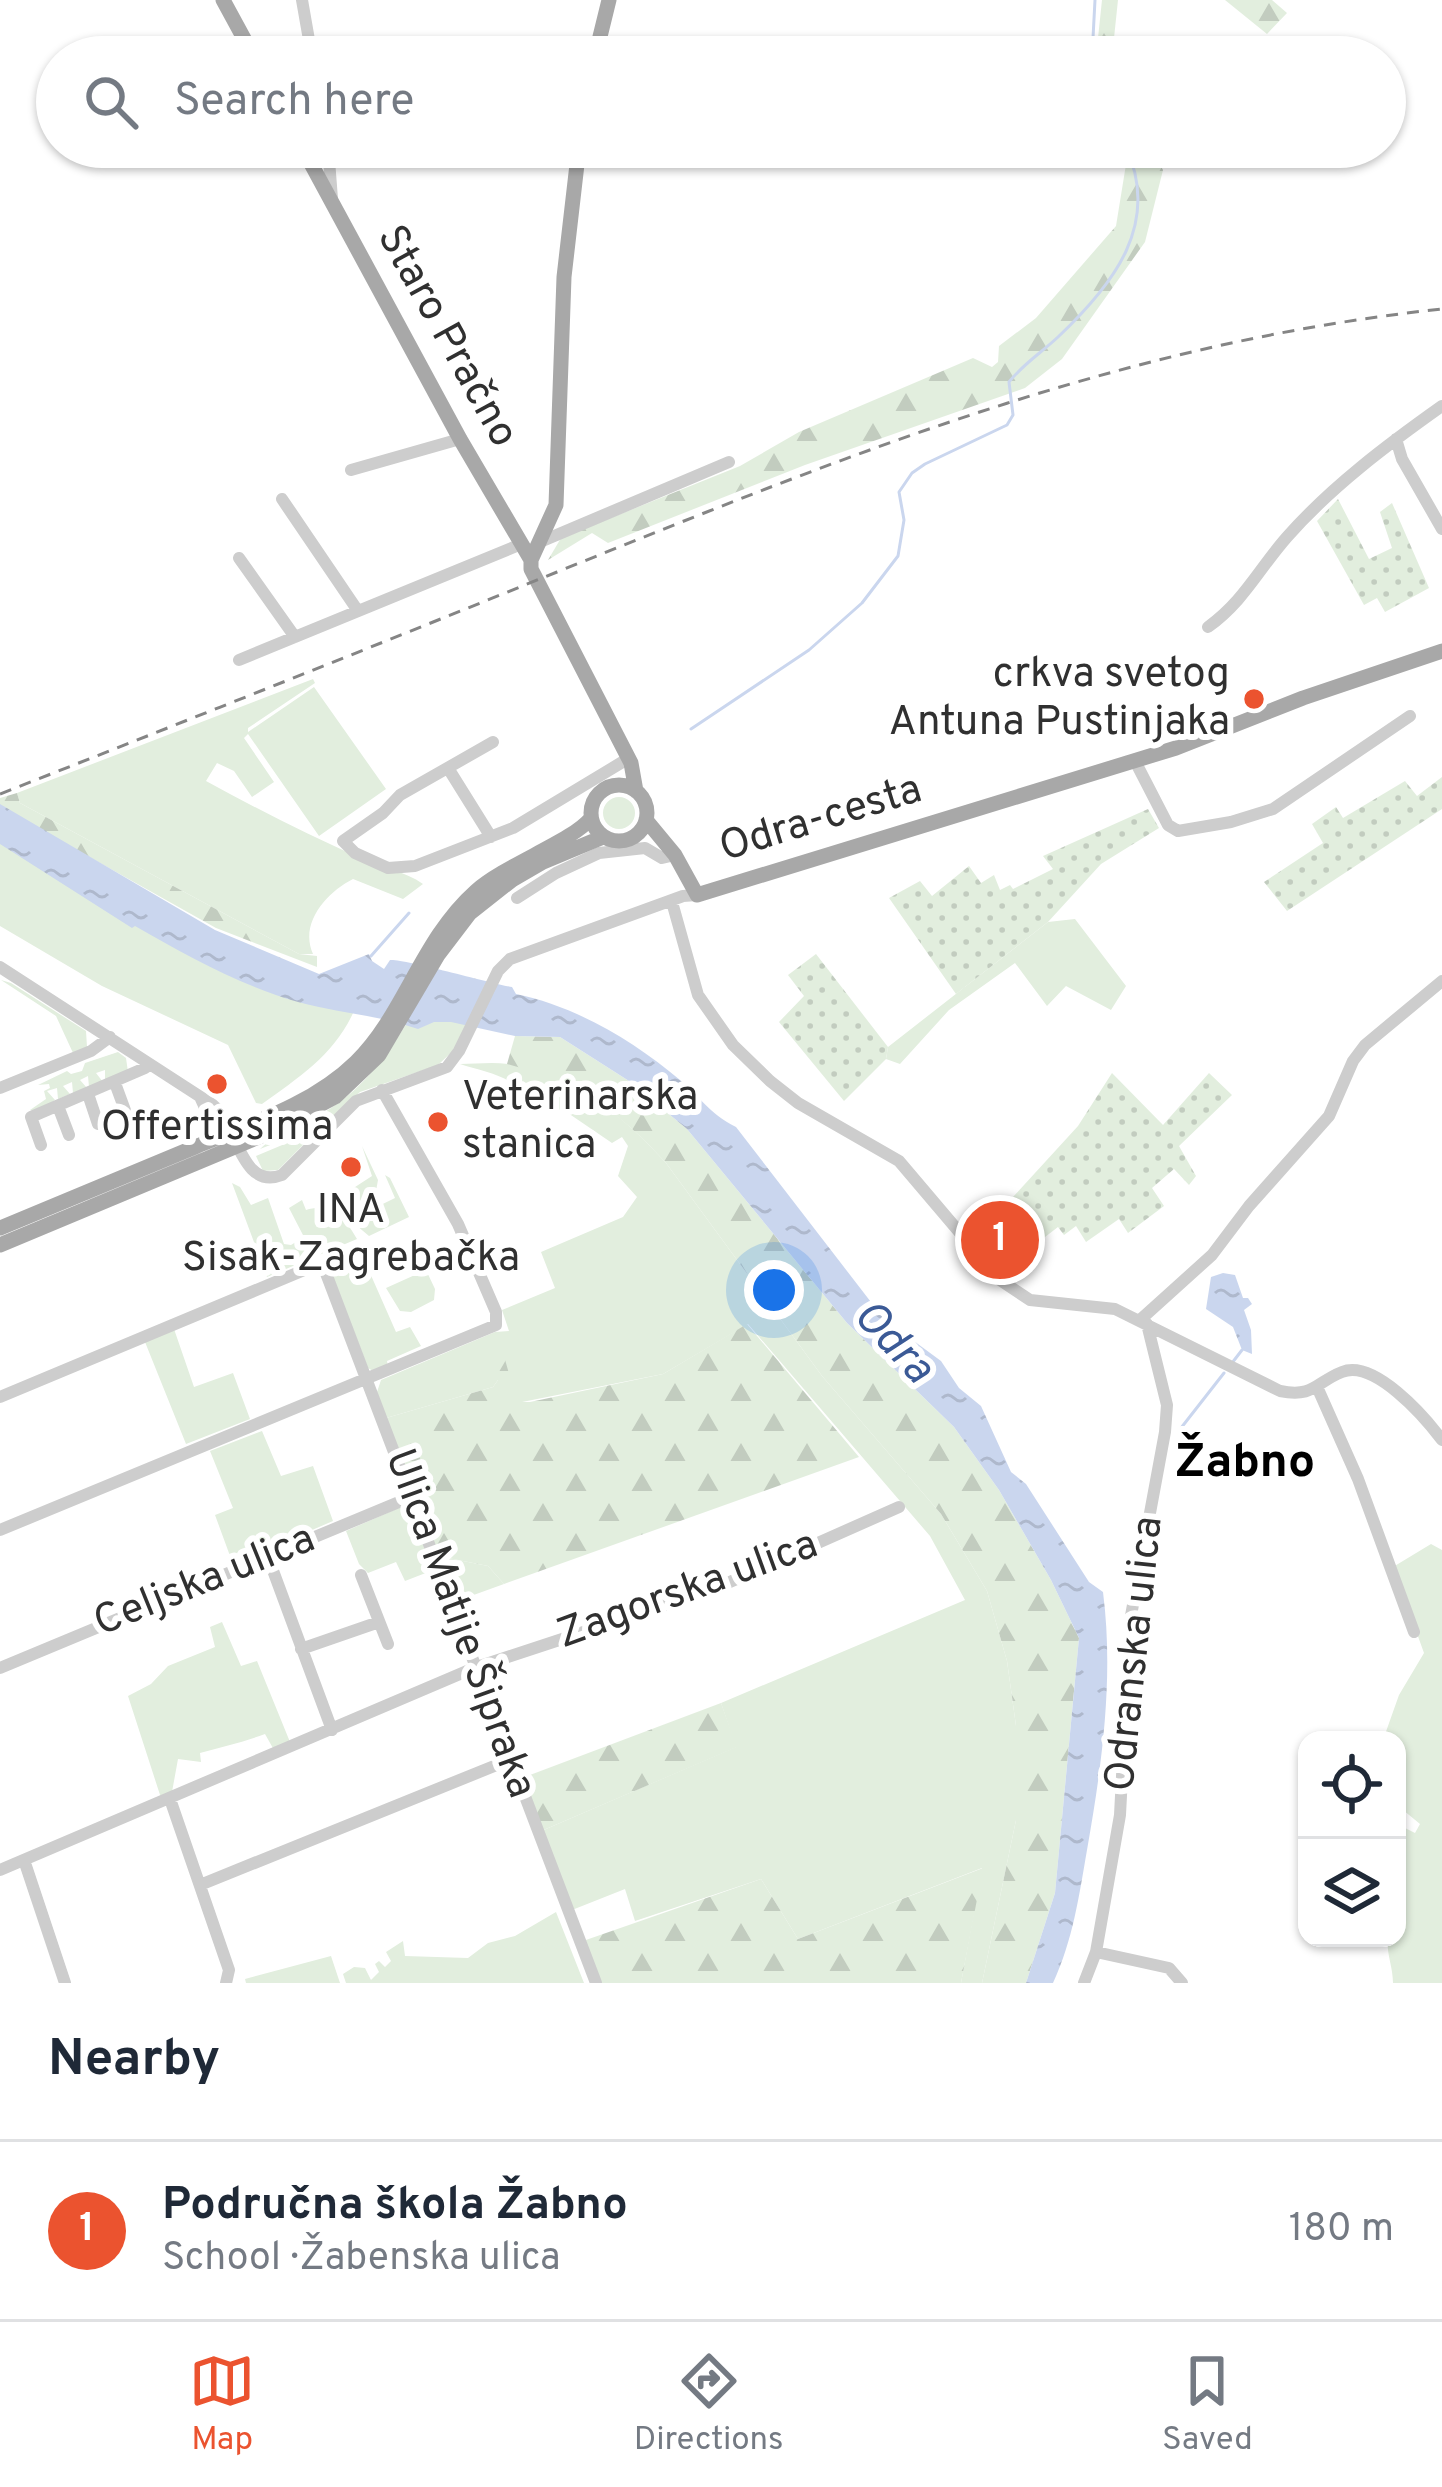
<!DOCTYPE html>
<meta charset="utf-8">
<style>
:root{--surface:#fff;--page:#f6f6f7;--text:#1f2937;--muted:#747a83;--line:#e0e1e3;--accent:#eb532f}
body{margin:0;font-family:Overpass,sans-serif;background:var(--page);color:var(--text)}
.controls{position:absolute;right:36px;bottom:36px;display:grid;overflow:hidden;border-radius:24px;box-shadow:0 3px 9px #0004}
.controls button{width:108px;height:108px;display:grid;place-items:center;padding:0;border:0;border-bottom:3px solid var(--line);background:var(--surface);color:var(--text);font:60px sans-serif}
.you{position:absolute;left:774px;top:1290px;width:42px;height:42px;margin:-30px;border:9px solid #fff;border-radius:50%;background:#1a73e8;box-shadow:0 0 0 18px #1a73e833}
.badge{display:grid;place-items:center;width:78px;height:78px;border-radius:50%;background:var(--accent);color:#fff;font-size:39px;font-weight:700}
.pin{position:absolute;translate:-50% -50%;border:6px solid #fff;box-shadow:0 3px 12px #0006}
.list{margin:0;padding:0;list-style:none}
h2{display:flex;justify-content:space-between;align-items:center;height:156px;margin:0;padding:0 48px;font-size:51px}
h2 small{font-size:39px;font-weight:400;color:var(--muted)}
.list li{display:grid;grid-template-columns:78px 1fr auto;gap:36px;align-items:center;box-sizing:border-box;height:180px;padding:0 48px;border-top:3px solid var(--line)}
.list b{display:block;font-size:45px;white-space:nowrap}
.list p{margin:0;font-size:39px;white-space:nowrap;color:var(--muted)}
.list em{font-size:39px;font-style:normal;color:var(--muted)}
.icon{flex:none;width:66px;height:66px;fill:none;stroke:currentColor;stroke-width:2;stroke-linecap:round;stroke-linejoin:round}
.map{position:relative;flex:none;width:1442px;height:1983px;overflow:hidden}
.search{position:absolute;background:var(--surface);box-shadow:0 3px 9px #0004;left:36px;right:36px;top:36px;height:132px;display:flex;align-items:center;gap:30px;box-sizing:border-box;padding:0 42px;border-radius:66px;color:var(--muted);font-size:45px}
.sheet{height:336px;background:var(--surface)}
nav{display:flex;justify-content:space-around;align-items:center;box-sizing:border-box;height:168px;border-top:3px solid var(--line);background:var(--surface);font-size:33px;color:var(--muted)}
nav a{display:grid;justify-items:center;gap:6px}
nav .on{color:var(--accent)}
.map>svg:first-child{display:block}
</style>
<div class="map">
<svg width="1442" height="1983" viewBox="0 0 1442 1983">
<defs>
<pattern id="forest-firs" width="22" height="20" patternUnits="userSpaceOnUse" patternTransform="scale(3)"><rect width="22" height="20" fill="#e2eede"/><path d="M5 1l3.5 6h-7zM16 11l3.5 6h-7z" fill="#c2ccbf"/></pattern>
<pattern id="park-dots" width="8" height="8" patternUnits="userSpaceOnUse" patternTransform="scale(3)"><rect width="8" height="8" fill="#e2eede"/><path d="M2 2h.1M6 6h.1" fill="none" stroke="#c2ccbf" stroke-width="1.8" stroke-linecap="round"/></pattern>
<pattern id="water-ripples" width="26" height="14" patternUnits="userSpaceOnUse" patternTransform="scale(3)"><rect width="26" height="14" fill="#cad6ee"/><path d="M2 4q2-2 4 0t4 0M15 11q2-2 4 0t4 0" fill="none" stroke="#aeb8cc"/></pattern>
</defs>
<rect width="100%" height="100%" fill="#fff"/>
<!-- grass -->
<path fill="#e2eede" d="M313,679l2,4 -67,45v4l66,-45 72,102 -67,47 -71,-102 -4,4 30,44 -22,15 -18,-26 -17,-8 -11,18c51,28 103,54 156,78 20,9 43,12 61,25l-20,15 -50,-20c-26,13 -54,44 -40,75h-14l-279,-151 -3,-10z
M603 813a16 16 0 1 1 32 0a16 16 0 1 1-32 0Z
M0,840l356,166c-18,46 -55,70 -94,98l-6,-1 -28,-58 -126,-59 -102,-60z
M1075,919l51,67 -15,24 -45,-24 -19,20 -32,-43 -66,47 -49,54 -14,-5 2,-12 160,-125z
M1,980l10,3 75,48 1,16 -14,6 -17,-37z
M416,1008l54,8 -14,32 -18,17 -78,27 -36,32 -64,25c19,-18 46,-25 68,-39 40,-25 64,-62 88,-102z
M118,1052l8,6 2,14 -23,9v-11l-9,3 7,9 -14,5 -1,-11 -8,4 7,8 -14,5 -1,-11 -9,4 7,8 -12,5 -1,-11 -10,3 8,9 -18,12 -7,-2 16,-11 -2,-8 6,-3 -1,-4 -11,1 29,-14 4,3 11,-3 3,-8z
M460,1064c15,0 32,-2 48,0 63,9 117,53 158,99l156,213 119,138 46,77 20,70 9,65v94l-34,163h-21l21,-115 -184,71 -37,-60 -126,42 -10,-32 -53,21 -33,-78 197,-85 -15,-44 244,-103 -35,-64 -182,-212 -85,50 -146,29 -19,-23 -5,7 -107,31 -9,-26 4,-12 114,-48 14,-1 -7,-21 53,-22 -14,-36 82,-35 14,-20 -19,-21 10,-30 -6,-9 -10,6 -47,-32 -40,-12c-10,-24 -42,-27 -65,-35z
M318,1130l-40,40 -15,1 -7,-15z
M362,1146l16,34 -2,11 -21,13 -22,2 -3,-7 5,5 18,-8 -1,-7 20,-13z
M385,1175l5,3 19,39 -40,19 -19,-16 45,-22z
M232,1183l8,4 11,18 17,-7 16,46 7,1 13,-8 -15,-29 13,-8 4,10c25,-8 40,9 51,29l-90,38z
M349,1254l8,1 9,9 30,68 14,-5 11,19 -34,15 1,6 -15,4 -5,-3 -39,-101 3,-6z
M426,1270l9,19 -1,11 -23,12 -11,-1 -14,-23z
M174,1329l20,58 39,-14 17,46 -64,25 -41,-102z
M262,1431l19,45 32,-10 20,55 -100,43 -18,-49 18,-7 -23,-57z
M408,1504l28,65 -31,12 -9,-19 -28,11 -9,-9 -13,-33z
M1431,1544l11,6v433h-49c0,-17 -7,-29 -5,-45h9v-114l18,9 5,-9 -23,-19v-65h-14l16,-45 25,-42 -31,-86z
M438,1556l50,10 16,18 -47,17z
M222,1622l19,44 16,-5 33,81 -16,8 -9,-16c-22,8 -43,13 -65,19l1,9 -23,-3 -6,33 -11,6 -33,-102 23,-12 17,-18 47,-19 -5,-20z
M556,1912l28,71h-238l-3,-9 11,-7 11,1 6,12 8,-8 -4,-8 4,-3 6,6 6,-6 -5,-9 17,-11 2,15 63,2 20,-15 27,-7z
M331,1956l9,27h-94l-1,-4z"/>
<!-- forest -->
<path fill="url(#forest-firs)" d="M1102,0h16l-6,57h-16z
M1225,0h47l15,13 -20,21z
M1123,147h27l13,23 -18,72 -83,117 -37,29 -220,77 -197,78 -16,-10 -44,27 13,-22 179,-72 59,-34 174,-74 19,9 6,-5 1,-16 37,-28 80,-92 12,-74z
M17,793l3,10 279,151 18,2v11l-101,-39 -216,-121v-9z
M515,1036l45,1 69,44 58,48 160,194 107,104 45,63 52,90 28,58 -24,255 -29,90h-44l34,-163v-94l-9,-65 -20,-70 -46,-77 -119,-138 -156,-213c-48,-53 -90,-81 -159,-99z
M747,1324l112,133 -355,127 -16,-18 -50,-10 -52,-138 107,-31 5,-7 1,-21 5,-3 13,46h13l133,-28z
M721,1703l16,44 -198,85 -17,-54z
M983,1868l-22,115h-362l-16,-42 178,-62 37,60z"/>
<!-- park -->
<path fill="url(#park-dots)" d="M1338,499l31,60 23,-11 -12,-36 12,-9 37,85 -44,24 -8,-14 -13,7 -47,-84z
M1442,777v32l-155,102 -23,-29 59,-39 -11,-19 24,-17 7,11 62,-37 12,15z
M1148,809l11,19 -58,36 -53,58 -92,72 -67,-96 31,-17 12,15 37,-30 12,17 13,-8 6,15 10,-5 3,4 40,-20 -10,-13z
M816,954l72,93 -2,12 -42,42 -65,-79 25,-26 -16,-21z
M1112,1073l51,52 46,-52 23,22 -53,51 17,30 -7,9 -15,-16 -22,19 12,18 -36,27 -9,-14 -33,23 -10,-16 -12,9 -6,-8 -26,20 -29,-39 75,-82z"/>
<!-- water -->
<path fill="url(#water-ripples)" d="M0,804l215,126 104,44 50,-20 3,7 12,8 6,-9c11,-2 100,23 122,27l4,7c59,12 118,47 164,86 23,19 27,32 56,47l148,192 57,42 18,27 22,18 30,66 15,12 63,98 14,10c11,86 -1,173 -16,258 -8,46 -14,90 -34,133h-27l29,-90 24,-255 -28,-58 -52,-90 -45,-63 -107,-104 -160,-194 -58,-48 -69,-44 -45,-1 -64,-14h-17l-16,7c-40,-14 -80,-16 -120,-27 -57,-16 -112,-47 -163,-76l-3,2 -132,-84z
M1223,1273l12,2 8,23h5l4,6 -8,6 7,20 1,24 -10,-4 -9,-23 -27,-18 5,-32z"/>
<g fill="none" stroke-linecap="round" stroke-linejoin="round">
<!-- stream -->
<path stroke="#cad6ee" stroke-width="3" d="M1092,57l3,-57
M691,729l118,-79 53,-47 36,-47 6,-36 -5,-28 13,-19 13,-9 82,-39 6,-10 -4,-33c14,-18 32,-29 49,-45 56,-53 103,-113 68,-190
M371,956l38,-43
M1232,1363l10,-13
M1181,1428l43,-55"/>
<!-- minor -->
<path stroke="#cdcdcd" stroke-width="12" d="M302,0l10,57
M328,147l4,52
M1396,439l6,20 40,70
M351,470l109,-31
M282,499l76,112
M540,542l189,-80
M239,558l56,79
M1208,627c36,-26 50,-57 79,-90 44,-50 100,-92 155,-131
M239,660l280,-115
M493,742l-93,53 -17,18 -40,28 12,12 33,15 27,-2 98,-38 116,-70
M1135,761l33,64 10,6 53,-9 42,-13 137,-93
M448,768l43,69
M517,898l39,-25 43,-20 46,-5 17,10 13,-3
M672,902l26,93 35,50 37,36 28,22 101,58 101,119 30,20 85,9 165,82c34,7 36,-9 62,-19 32,-13 82,44 100,68
M0,967l213,138c24,20 28,86 69,70l74,-74 91,-34 12,-16 39,-80 12,-12 173,-63 14,-1
M115,1083l11,30
M0,1088l91,-37 19,-14
M88,1094l10,30
M201,1099l11,24 13,15
M58,1106l11,29
M41,1145l-10,-28 114,-49
M1140,1320l72,-65 37,-49 80,-90 24,-55 12,-16 77,-64
M1318,1389l40,90 56,153
M0,1397l309,-129h15l272,715
M0,1530l496,-205v-13l-38,-88 -76,-134
M268,1557l64,173
M361,1575l27,69
M301,1649l78,-27
M0,1668l411,-171
M170,1799l59,171 -3,13
M24,1860l41,123
M0,1870l474,-202 240,-79 185,-82
M200,1885l309,-125
M1096,1952l73,16 13,15
M1084,1983l12,-31 24,-137 10,-194 35,-189 2,-27 -20,-81"/>
<!-- major -->
<path stroke="#a8a8a8" stroke-width="15" d="M223,0l31,57
M595,57l14,-57
M302,147l158,292 71,121v9l100,194 5,28
M531,560l25,-55 8,-228 15,-130
M591 813a28 28 0 1 1 56 0a28 28 0 1 1-56 0Z
M646,820l29,35 22,40 479,-147 127,-50 139,-47
M0,1228c65,-27 130,-54 195,-81 55,-23 117,-42 161,-85 49,-48 65,-122 120,-171 29,-26 97,-50 115,-73
M0,1245l268,-112 67,-36 44,-42 59,-100 32,-42 42,-33 31,-18 60,-25"/>
<!-- rail -->
<path stroke="#858585" stroke-width="3" stroke-dasharray="12 9" stroke-linecap="butt" d="M0,794c186,-73 372,-147 557,-222 295,-119 565,-229 885,-263"/>
</g>
<!-- markers -->
<g fill="#eb532f" stroke="#fff" stroke-width="4.5">
<circle cx="1254" cy="699" r="12"/>
<circle cx="217" cy="1084" r="12"/>
<circle cx="438" cy="1122" r="12"/>
<circle cx="351" cy="1167" r="12"/>
</g>
<g text-anchor="middle" dominant-baseline="central" stroke-width="12" stroke-linejoin="round" paint-order="stroke">
<!-- street labels -->
<g font-size="42" fill="#303030" stroke="#fff">
<text transform="translate(446 337) rotate(61)">Staro Pračno</text>
<text transform="translate(821 820) rotate(-17)">Odra-cesta</text>
<text transform="translate(205 1582) rotate(-22)">Celjska ulica</text>
<text transform="translate(688 1591) rotate(-20)">Zagorska ulica</text>
<text transform="translate(459 1624) rotate(70)">Ulica Matije Šipraka</text>
<text transform="translate(1136 1654) rotate(-84)">Odranska ulica</text>
</g>
<!-- poi labels -->
<g font-size="42" fill="#303030" stroke="#fff">
<text x="1230" y="675" text-anchor="end">crkva svetog<tspan x="1230" dy="48">Antuna Pustinjaka</tspan></text>
<text x="462" y="1098" text-anchor="start">Veterinarska<tspan x="462" dy="48">stanica</tspan></text>
<text x="217" y="1128">Offertissima</text>
<text x="351" y="1211">INA<tspan x="351" dy="48">Sisak-Zagrebačka</tspan></text>
</g>
<!-- water labels -->
<g font-size="45" font-style="italic" fill="#3b5a96" stroke="#fff">
<text transform="translate(892 1343) rotate(47)">Odra</text>
</g>
<!-- quarter labels -->
<g font-size="48" font-weight="bold" fill="#000" stroke="#fff">
<text x="1245" y="1464">Žabno</text>
</g>
</g>
</svg>
<div class="controls">
<button><svg class="icon" aria-label="locate" viewBox="0 0 24 24"><circle cx="12" cy="12" r="6"/><path d="M12 2v4M12 18v4M2 12h4M18 12h4"/></svg></button>
<button><svg class="icon" aria-label="layers" viewBox="0 0 24 24"><path d="M12 4l9 5-9 5-9-5zM3 14l9 5 9-5"/></svg></button>
</div>
<div class="you"></div>
<div class="pin badge" style="left:1000px;top:1240px">1</div>
<div class="search"><svg class="icon" aria-label="search" viewBox="0 0 24 24"><circle cx="10" cy="10" r="6"/><path d="M15 15l6 6"/></svg>Search here</div>
</div>
<section class="sheet">
<h2>Nearby<small></small></h2>
<ul class="list">
<li><span class="badge">1</span><div><b>Područna škola Žabno</b><p>School · Žabenska ulica</p></div><em>180 m</em></li>
</ul>
</section>
<nav>
<a class="on"><svg class="icon" aria-label="map" viewBox="0 0 24 24"><path d="M3 6l6-2 6 2 6-2v14l-6 2-6-2-6 2zM9 4v14M15 6v14"/></svg>Map</a>
<a><svg class="icon" aria-label="directions" viewBox="0 0 24 24"><path d="M12 3l9 9-9 9-9-9zM9 14v-3h6M13 9l2 2-2 2"/></svg>Directions</a>
<a><svg class="icon" aria-label="saved" viewBox="0 0 24 24"><path d="M7 4h10v16l-5-4-5 4z"/></svg>Saved</a>
</nav>
